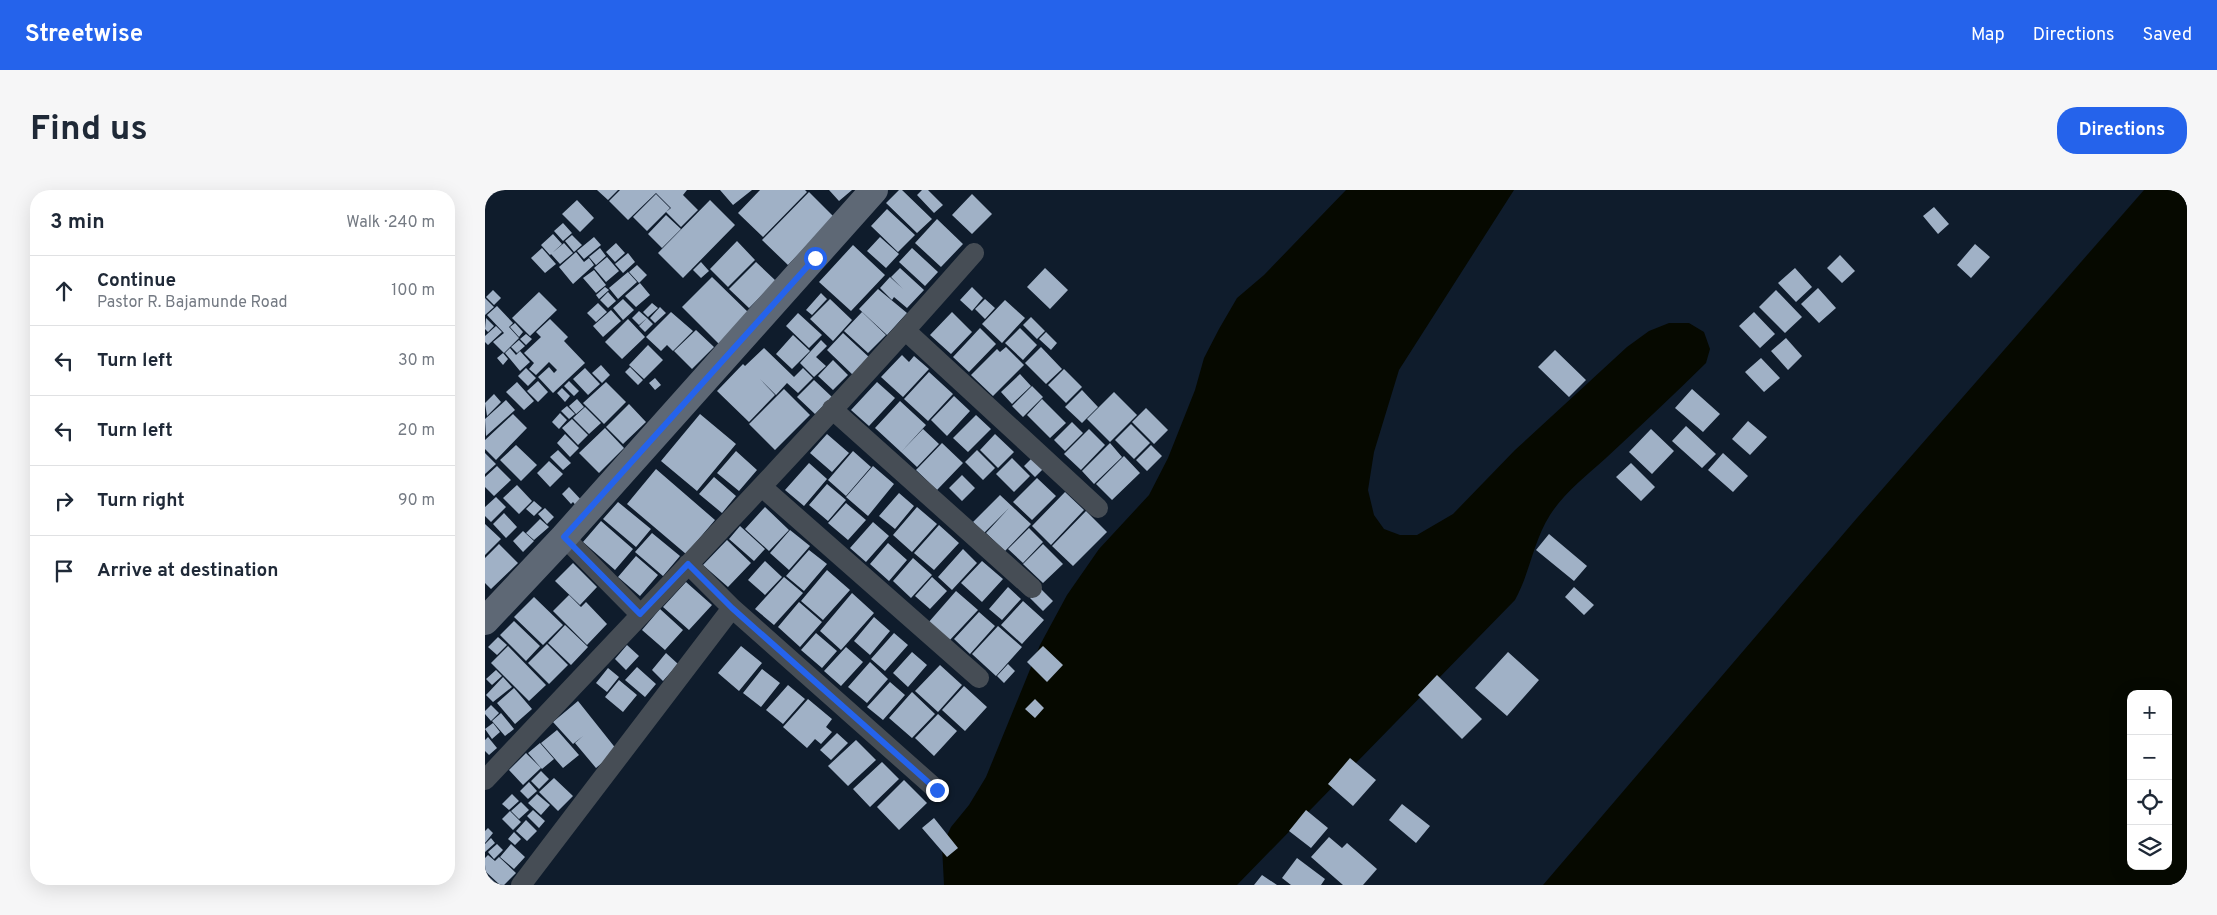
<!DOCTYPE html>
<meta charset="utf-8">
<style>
:root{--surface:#fff;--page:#f6f6f7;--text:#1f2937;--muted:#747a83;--line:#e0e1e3;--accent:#2563eb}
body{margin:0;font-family:Overpass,sans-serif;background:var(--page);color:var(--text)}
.controls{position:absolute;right:15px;bottom:15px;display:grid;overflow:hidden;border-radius:10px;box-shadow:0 5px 20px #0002}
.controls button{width:45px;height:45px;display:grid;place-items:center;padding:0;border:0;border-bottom:1px solid var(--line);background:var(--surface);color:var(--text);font:25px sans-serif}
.stop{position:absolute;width:15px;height:15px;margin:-11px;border:4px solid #2563eb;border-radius:50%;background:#fff}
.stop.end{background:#2563eb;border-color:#fff;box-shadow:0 1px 5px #0008}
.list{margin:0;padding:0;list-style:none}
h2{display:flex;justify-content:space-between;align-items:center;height:65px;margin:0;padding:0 20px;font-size:21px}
h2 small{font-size:16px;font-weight:400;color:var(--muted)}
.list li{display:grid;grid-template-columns:32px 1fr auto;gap:15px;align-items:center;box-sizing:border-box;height:70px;padding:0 20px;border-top:1px solid var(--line)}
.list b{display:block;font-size:19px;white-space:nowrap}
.list p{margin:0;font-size:16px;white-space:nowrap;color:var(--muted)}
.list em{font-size:16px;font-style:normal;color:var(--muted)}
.icon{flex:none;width:28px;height:28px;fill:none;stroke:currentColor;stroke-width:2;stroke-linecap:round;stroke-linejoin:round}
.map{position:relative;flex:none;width:1702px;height:695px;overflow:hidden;border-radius:20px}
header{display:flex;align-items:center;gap:30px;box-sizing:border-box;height:70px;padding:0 25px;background:var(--accent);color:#fff}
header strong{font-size:24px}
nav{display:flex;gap:28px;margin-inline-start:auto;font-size:18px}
.intro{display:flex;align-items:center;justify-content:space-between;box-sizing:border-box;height:120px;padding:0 30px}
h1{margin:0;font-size:35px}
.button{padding:12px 22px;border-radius:20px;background:var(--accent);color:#fff;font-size:18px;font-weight:700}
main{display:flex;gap:30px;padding:0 30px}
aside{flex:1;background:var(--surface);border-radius:20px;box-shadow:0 5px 20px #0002}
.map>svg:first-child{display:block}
</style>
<header>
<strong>Streetwise</strong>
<nav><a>Map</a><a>Directions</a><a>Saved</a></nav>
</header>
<div class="intro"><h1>Find us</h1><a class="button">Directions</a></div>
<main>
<aside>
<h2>3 min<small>Walk · 240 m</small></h2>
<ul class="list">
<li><svg class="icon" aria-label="ahead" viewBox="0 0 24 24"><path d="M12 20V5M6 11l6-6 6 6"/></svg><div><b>Continue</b><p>Pastor R. Bajamunde Road</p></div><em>100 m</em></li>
<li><svg class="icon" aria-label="left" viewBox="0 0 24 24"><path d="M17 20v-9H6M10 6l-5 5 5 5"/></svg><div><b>Turn left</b></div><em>30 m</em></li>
<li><svg class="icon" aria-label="left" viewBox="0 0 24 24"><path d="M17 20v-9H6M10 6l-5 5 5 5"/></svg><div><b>Turn left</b></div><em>20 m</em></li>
<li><svg class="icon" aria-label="right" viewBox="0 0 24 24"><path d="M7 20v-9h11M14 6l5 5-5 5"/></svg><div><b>Turn right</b></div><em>90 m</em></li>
<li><svg class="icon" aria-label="arrive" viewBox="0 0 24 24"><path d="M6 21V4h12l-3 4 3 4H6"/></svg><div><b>Arrive at destination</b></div></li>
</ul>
</aside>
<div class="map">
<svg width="1702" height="695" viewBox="0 0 1702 695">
<rect width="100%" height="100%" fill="#0f1c2c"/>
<!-- water -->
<path fill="#060900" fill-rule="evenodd" d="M861,0h168l-115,180 -25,82 -6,38 6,25 10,14 16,6h17l36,-21 62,-64 112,-103 22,-16 20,-8h20l15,9 6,17 -4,14c-32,32 -66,63 -100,95 -19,17 -42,35 -56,57 -17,27 -20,58 -35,85l-278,285h-293l-2,-39 9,-19 18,-22 17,-28 54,-132 27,-50 32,-46 50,-54 19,-37 27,-68 9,-32 15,-29 18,-31 27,-23z
M1659,0h43v695h-644l314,-367zM1646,504h37v172h-37z"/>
<!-- building -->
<path fill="#a0b1c6" d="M112,0h21l-10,10z
M135,0h67l-4,5 15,15 -17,17 -15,-15 5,-4 -15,-15 -28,27 -19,-19z
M235,0h32l-19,15z
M275,0h45l2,2 -44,45 -25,-24z
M344,0h23l-13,11z
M414,0h3l30,29 -15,14 -31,-30z
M437,0h6l15,15 -9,8 -17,-18z
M324,2l25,25 -46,48 -26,-25z
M171,4l14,14 -23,23 -14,-14z
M487,4l20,20 -20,20 -20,-19z
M92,10l17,18 -14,14 -18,-18z
M225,10l25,25 -52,53 -25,-25z
M1449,17l15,17 -11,10 -15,-18z
M402,19l28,26 -17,17 -27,-26z
M181,25l15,14 -19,19 -14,-14z
M452,29l26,25 -22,23 -26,-24z
M78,33l9,10 -9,8 -9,-10z
M68,44l9,10 -12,11 -9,-10z
M87,45l10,10 -8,7 -9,-11z
M109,47l7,8 -17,14 -7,-8z
M395,47l19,17 -13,14 -19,-17z
M252,51l18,19 -27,27 -18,-18z
M79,53l9,10 -13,11 -9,-10z
M131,53l9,10 -10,9 -9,-10z
M1490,54l15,13 -19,21 -14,-13z
M368,55l32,30 -34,36 -32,-29z
M57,58l14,16 -11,9 -14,-15z
M115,58l6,8 -10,9 -7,-8z
M427,58l26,24 -13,14 -26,-24z
M91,62l8,10 5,-4 5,7 -21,19 -14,-17z
M143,63l7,9 -12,11 -8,-9z
M1355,65l15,16 -13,12 -15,-15z
M122,67l12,14 -13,11 -12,-14z
M216,72l8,9 -8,7 -8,-8z
M271,72l20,19 -27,27 -20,-19z
M152,75l10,10 -8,8 -10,-11z
M415,78l24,22 -17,18 -13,-11 -2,3 -12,-12 10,-11 13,12 -12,-12z
M560,78l23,22 -18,19 -23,-22z
M1310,78l17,19 -16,15 -18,-19z
M109,80l12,15 -10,8 -13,-15z
M143,82l9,10 -19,17 -9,-11z
M227,87l39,38 -31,30 -38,-38z
M155,93l10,12 -14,12 -11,-11z
M120,97l4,3 -10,9 -3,-4z
M487,97l11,11 -11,13 -12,-11z
M1333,98l18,20 -17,15 -18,-19z
M393,99l29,24 -20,22 -28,-26z
M8,100l8,8 -7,7 -8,-8z
M1291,100l26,27 -17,16 -26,-26z
M54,102l18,18 -27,26 -18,-18z
M123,102l8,9 -8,7 -8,-8z
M336,103l6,6 -15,16 -6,-5z
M0,108l9,9 -9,8z
M138,109l11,11 -11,10 -10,-12z
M345,109l22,21 -19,21 -23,-22z
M500,109l10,9 -10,11 -10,-10z
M520,110l20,18 -23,25 -20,-19z
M113,113l9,9 -11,10 -9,-9z
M167,113l6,5 -10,9 -5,-5z
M12,116l16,17 -4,4 10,11 -15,15 -11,-11 11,-9 -17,-18z
M175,117l6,6 -11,10 -5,-5z
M126,120l10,11 -18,16 -10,-11z
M154,121l8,7 -8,7 -7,-7z
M186,122l22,19 -20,20 -6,-6 -6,6 -15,-14z
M377,122l24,23 -18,18 -24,-22z
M467,122l20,20 -21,22 -21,-19z
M1269,122l21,22 -15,14 -21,-22z
M313,123l24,22 -13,13 -23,-22z
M546,127l14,14 -8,8 -14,-14z
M1,128l8,8 -6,6 -3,-3z
M162,128l6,6 -8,8 -6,-6z
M65,129l18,18 -4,4 21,22 -32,30 -15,-16 11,-10 5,6 3,-3 -8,-8 -13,13 -7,-6 5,-6 -10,-10 17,-16 -5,-5z
M143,129l17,18 -23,22 -17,-17z
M30,133l8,9 -4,5 -9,-10z
M11,136l6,6 -14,13 -3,-3v-6z
M495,138l16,16 -27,28 -16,-15z
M535,138l17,17 -14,15 -18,-17z
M211,140l18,17 -22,22 -18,-18z
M561,142l11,11 -6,7 -12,-11z
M358,143l28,26 -17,17 -27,-26z
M41,144l6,5 -6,6 -6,-6z
M308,145l17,16 -18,18 -16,-15z
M1301,148l16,18 -14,14 -17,-19z
M34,150l6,6 -8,7 -6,-6z
M336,150l6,6 -11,11 10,9 -12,11 -14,-14z
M163,155l15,15 -19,19 -15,-14z
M521,157l18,18 -31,31 -22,-21 26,-26 3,3z
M556,157l21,22 -16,15 -21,-21z
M25,158l6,7 4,-4 10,11 -10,9 -15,-18z
M279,158l30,29 9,-9 10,10 -15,15 -11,-10 -11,12 -16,-16 15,16 -26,27 -32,-31 26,-27 2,2z
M1070,160l31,30 -17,17 -31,-30z
M18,163l5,6 -5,6 -6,-7z
M417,165l7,7 5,-6 15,13 -26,28 -22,-20z
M1276,168l19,20 -16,14 -19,-20z
M348,170l15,15 -15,15 -15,-14z
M116,175l9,10 -8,8 -10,-10z
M145,177l13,13 -5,5 -13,-13z
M41,178l10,10 -8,8 -10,-10z
M100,178l15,16 -12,11 -15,-16z
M579,179l18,18 -16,16 -18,-18z
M444,182l24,22 -25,27 -24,-22z
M535,184l11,12 -19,18 -11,-12z
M170,188l6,7 -6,5 -6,-7z
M329,190l18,17 -17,17 -18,-17z
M53,191l10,11 -10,10 -11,-11z
M84,191l10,10 -5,5 -10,-10z
M32,192l17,19 -10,9 -18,-18z
M121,192l20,20 -22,22 -21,-21z
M392,192l18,16 -26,28 -18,-16z
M547,196l11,11 -20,20 -11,-11z
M77,198l8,8 -5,6 -8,-9z
M299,199l26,26 -35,35 -26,-26z
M1207,199l28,25 -17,18 -28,-24z
M597,200l16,17 -16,16 -17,-16z
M629,202l23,23 -27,27 -23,-23z
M9,204l7,8 -14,14 -2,-13z
M469,206l16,15 -23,25 -16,-16z
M92,209l7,8 -8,7 -7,-8z
M557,209l24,24 -16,15 -23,-23z
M21,210l9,10 -29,26 -1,-17z
M415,211l26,24 -25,27 -26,-24z
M144,214l17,18 -23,22 -17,-17z
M82,216l8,8 -6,5 -8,-8z
M100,217l16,16 -12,11 -16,-16z
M661,218l22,22 -14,14 -22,-22z
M75,223l7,7 -8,9 -7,-7z
M28,224l14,14 -31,32 -11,-11v-9z
M215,224l36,30 -39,47 -36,-30z
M491,225l15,14 -23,23 -15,-14z
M87,229l16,16 -10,10 -16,-17z
M1263,231l19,16 -17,18 -18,-16z
M587,232l11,11 -18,18 -11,-11z
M646,234l19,19 -16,16 -19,-19z
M1201,236l30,28 -14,14 -30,-27z
M120,238l19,20 -25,25 -20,-20z
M438,239l16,15 -22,23 -16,-15z
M604,239l16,16 -24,25 -17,-16z
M1166,239l23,22 -22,23 -23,-22z
M80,244l14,14 -9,9 -13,-14z
M342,244l22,19 -17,19 -22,-19z
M510,244l19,18 -16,16 -18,-18z
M457,253l21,20 -26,27 -21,-20z
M625,253l12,14 -28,27 -12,-13z
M31,255l21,20 -16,16 -21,-21z
M666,255l11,11 -15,15 -11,-11z
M73,260l13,13 -8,7 -13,-13z
M492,260l18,18 -12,12 -18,-18z
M251,261l21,19 -18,21 -22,-18z
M368,261l18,16 -25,29 -18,-16z
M0,263l11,11 -11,10z
M1238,263l25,23 -15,16 -25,-22z
M550,265l12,10 -12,12 -11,-11z
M639,266l16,17 -28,27 -16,-16z
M527,268l18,18 -16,16 -18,-18z
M64,271l14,13 -13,13 -13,-14z
M324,273l18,16 -23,27 -19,-16z
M1146,273l24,24 -14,14 -25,-24z
M12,276l14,14 -17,16 -9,-9v-10z
M388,276l21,18 -26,32 -22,-19z
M171,279l59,51 -29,34 -59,-50z
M477,285l13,13 -13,13 -13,-13z
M229,287l22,19 -14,17 -23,-19z
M552,288l19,18 -24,24 -19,-18z
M342,294l19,16 -18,21 -19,-16z
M32,295l15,16 -13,13 -16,-16z
M84,297l15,16 -6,5 -5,-6 -2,2 -9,-10z
M580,302l19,18 -33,35 -19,-19z
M414,303l15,13 -19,23 -16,-13z
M515,305l31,29 -26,27 -19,-18 23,-25 -25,25 -11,-11z
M11,307l10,10 -15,15 -6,-6v-9z
M49,311l8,7 -8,8 -8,-7z
M133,312l33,27 -15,18 -33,-28z
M361,313l20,17 -18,20 -20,-17z
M280,317l24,23 -20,21 -24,-22z
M432,317l20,17 -25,28 -19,-17z
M60,318l9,9 -7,7 -9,-10z
M601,321l21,21 -34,34 -21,-20z
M19,323l13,14 -11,11 -13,-14z
M55,329l9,8 -15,13 -8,-7z
M116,331l32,28 -18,21 -32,-28z
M388,332l16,14 -23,26 -16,-14z
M0,334l16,15 -16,16z
M454,335l20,18 -25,27 -20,-17z
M255,336l25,23 -11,12 -25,-22z
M544,338l14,14 -20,21 -15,-14z
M305,340l20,16 -21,24 -19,-17z
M38,341l11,10 -11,11 -10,-11z
M167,343l28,23 -17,20 -28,-24z
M1064,344l38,32 -13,15 -38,-31z
M242,350l24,23 -23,24 -25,-22z
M403,353l19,17 -18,21 -19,-17z
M14,354l19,19 -27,26 -6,-6v-25z
M558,354l20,20 -20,19 -20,-19z
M478,359l14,14 -25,27 -14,-13z
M324,360l18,14 -23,27 -18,-15z
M151,366l22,19 -18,21 -22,-19z
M428,368l19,17 -21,23 -18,-17z
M280,371l17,16 -17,18 -17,-15z
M497,371l21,18 -21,23 -21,-19z
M88,373l24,24 -17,18 -25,-24z
M342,380l23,20 -27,30 -22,-19z
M299,387l19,16 -29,32 -19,-16z
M447,387l15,14 -17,18 -15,-13z
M201,392l26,23 -23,25 -26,-23z
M523,397l13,12 -19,21 -13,-11z
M1089,397l20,18 -10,10 -19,-18z
M555,398l13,13 -10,10 -13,-13z
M471,401l22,19 -29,31 -21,-18z
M367,403l22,20 -33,37 -21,-19z
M84,405l12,12 5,-5 21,22 -20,21 -34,-34z
M49,407l29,28 -20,20 -29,-28z
M538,411l21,19 -22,24 -21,-19z
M314,412l23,20 -22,25 -22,-20z
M175,419l23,21 -18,20 -23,-20z
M494,422l16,14 -25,28 -16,-15z
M389,427l16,14 -20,24 -16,-14z
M29,431l26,25 -14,15 -26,-26z
M80,435l23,22 -17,18 -23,-22z
M513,436l24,21 -26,29 -24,-22z
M331,443l21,18 -15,17 -21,-18z
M409,443l14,12 -23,26 -14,-12z
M13,447l9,8 -10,10 -9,-8z
M62,454l21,21 -19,19 -21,-21z
M142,455l12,11 -13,14 -11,-11z
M23,456l38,39 -17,16 -38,-38z
M256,456l21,17 -23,28 -21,-18z
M558,456l20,19 -16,17 -20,-20z
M361,457l17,15 -22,24 -17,-15z
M427,462l15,13 -19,22 -15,-14z
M1023,462l31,28 -32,36 -32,-28z
M181,463l12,11 -15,17 -11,-11z
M385,472l18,17 -21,24 -19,-16z
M523,474l7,7 -11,12 -7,-7z
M455,475l22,20 -24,27 -23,-21z
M152,477l19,17 -11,13 -20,-17z
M123,478l11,9 -12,15 -11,-9z
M277,479l18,14 -19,24 -18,-14z
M11,480l6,6 -10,9 -6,-6z
M952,485l45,44 -20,20 -44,-44z
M18,487l9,10 -19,15 -7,-7z
M134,490l18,15 -14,17 -18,-15z
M405,492l15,13 -22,25 -16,-13z
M303,495l17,14 -22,25 -17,-14z
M479,496l23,21 -22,24 -23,-21z
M29,498l18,21 -17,15 -18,-21z
M427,502l23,22 -23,24 -23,-20z
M323,509l24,20 -6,8 6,5 -11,12 -6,-5 -8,9 -24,-21z
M550,509l9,9 -9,10 -10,-9z
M93,511l39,49 -21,18 -21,-25 8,-7 -10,8 -20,-22z
M6,515l8,8 -8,8 -6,-7v-3z
M16,523l13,16 -9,7 -13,-15z
M453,524l19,17 -23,25 -19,-18z
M8,533l7,9 -8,7 -7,-10z
M72,540l22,25 -16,13 -22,-25z
M352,543l11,10 -17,17 -11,-10z
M3,547l9,11 -8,7 -4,-4v-11z
M371,550l20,20 -28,26 -20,-20z
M55,553l14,16 -12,10 -14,-16z
M41,563l15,15 -18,17 -14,-15z
M865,568l26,22 -23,26 -25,-22z
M397,572l17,17 -29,28 -17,-18z
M56,581l8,8 -10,10 -8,-8z
M69,588l19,18 -15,15 -19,-19z
M419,590l23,23 -28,27 -22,-23z
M44,592l8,9 -9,8 -8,-8z
M27,604l7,7 -10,9 -7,-6z
M52,604l13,11 -9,10 -13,-12z
M36,612l8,8 -10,9 -8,-8z
M917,614l28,22 -14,17 -27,-23z
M48,620l12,11 -6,7 -12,-12z
M821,620l22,18 -17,20 -22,-17z
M25,621l11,11 -8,8 -11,-11z
M449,628l24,30 -11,9 -25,-29z
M41,630l11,11 -10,10 -11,-10z
M3,638l5,5 -8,10v-12z
M29,642l7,7 -6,6 -7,-6z
M844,647l13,11 5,-5 30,26 -14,16h-20l-32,-28z
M6,648l4,5 -10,9v-8z
M12,654l6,6 -9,9 -6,-7z
M26,654l14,13 -11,12 -14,-12z
M3,665l7,6 4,-4 17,16 -12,12h-4l-15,-14v-13z
M812,668l28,21 -4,6h-30l-9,-7z
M0,683l13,12h-13z
M777,685l15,10h-23z"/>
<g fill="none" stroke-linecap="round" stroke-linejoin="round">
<!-- street -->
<path stroke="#464d55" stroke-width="20" d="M421,141l192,177
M347,219l200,179
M277,297l217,191
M79,347l76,77
M203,374l44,44 205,182
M0,590c164,-175 331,-347 489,-527
M36,695l211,-277"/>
<!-- secondary -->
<path stroke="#5e6875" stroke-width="28" d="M0,431l79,-84 310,-347"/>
</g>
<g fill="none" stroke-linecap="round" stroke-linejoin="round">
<!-- route -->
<path stroke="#2563eb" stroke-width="6" d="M330,68l-251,279 76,77 48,-50 44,44 205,182"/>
</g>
</svg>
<div class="controls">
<button>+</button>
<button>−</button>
<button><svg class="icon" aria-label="locate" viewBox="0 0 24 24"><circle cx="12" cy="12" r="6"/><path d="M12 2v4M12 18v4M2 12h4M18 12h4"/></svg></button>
<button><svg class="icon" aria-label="layers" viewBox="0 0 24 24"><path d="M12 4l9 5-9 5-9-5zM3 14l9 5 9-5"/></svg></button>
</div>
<div class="stop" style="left:330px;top:68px"></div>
<div class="stop end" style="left:452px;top:600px"></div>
</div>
</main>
